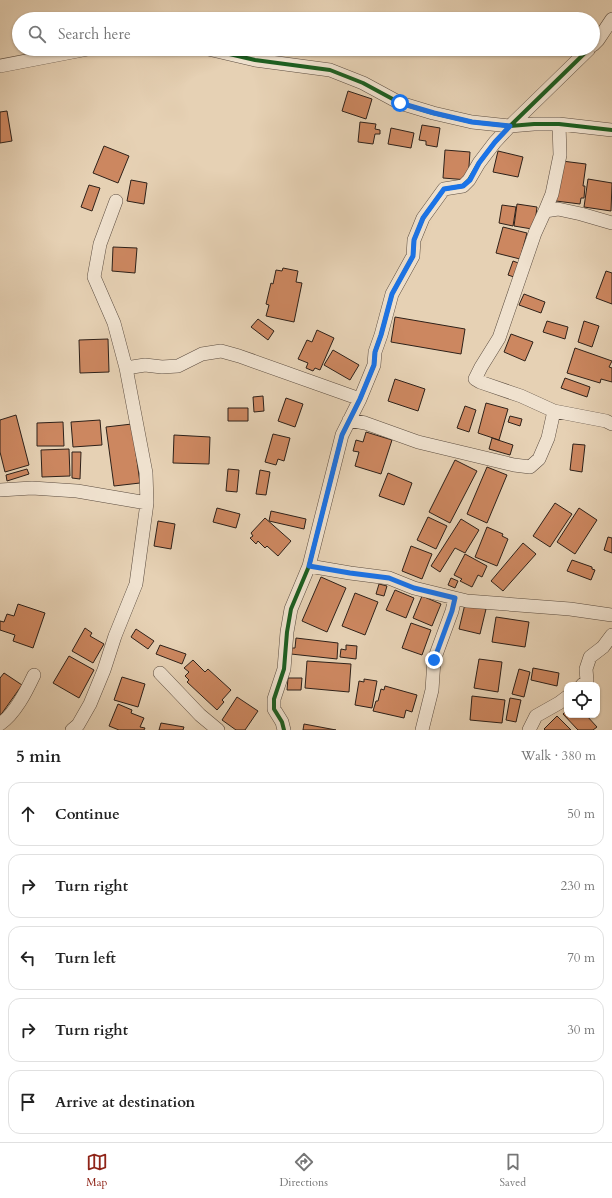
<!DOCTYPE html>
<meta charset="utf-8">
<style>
:root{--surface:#fff;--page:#f6f6f6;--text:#222;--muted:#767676;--line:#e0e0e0;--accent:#8f2418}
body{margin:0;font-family:Cardo,serif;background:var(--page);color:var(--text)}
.controls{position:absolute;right:12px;bottom:12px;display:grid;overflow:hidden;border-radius:8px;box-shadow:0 1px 3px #0004}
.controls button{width:36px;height:36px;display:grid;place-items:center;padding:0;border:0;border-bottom:1px solid var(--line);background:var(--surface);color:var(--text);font:20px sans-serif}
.stop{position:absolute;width:12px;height:12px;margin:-9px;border:3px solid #1a73e8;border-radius:50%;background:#fff}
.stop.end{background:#1a73e8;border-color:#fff;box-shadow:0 1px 4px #0008}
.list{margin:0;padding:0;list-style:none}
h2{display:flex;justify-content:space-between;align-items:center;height:52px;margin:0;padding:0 16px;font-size:17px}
h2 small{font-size:13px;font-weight:400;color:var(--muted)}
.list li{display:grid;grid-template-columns:26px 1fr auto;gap:12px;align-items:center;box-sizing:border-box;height:64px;margin:0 8px 8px;padding:0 8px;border:1px solid var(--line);border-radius:12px}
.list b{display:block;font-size:15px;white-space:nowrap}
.list em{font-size:13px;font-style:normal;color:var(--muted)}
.icon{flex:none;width:22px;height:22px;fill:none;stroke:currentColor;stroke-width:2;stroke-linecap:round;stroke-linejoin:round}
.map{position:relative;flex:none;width:612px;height:730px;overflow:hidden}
.search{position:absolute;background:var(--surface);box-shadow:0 1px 3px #0004;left:12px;right:12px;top:12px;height:44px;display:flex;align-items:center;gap:10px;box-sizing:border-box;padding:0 14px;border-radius:22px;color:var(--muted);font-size:15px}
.sheet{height:412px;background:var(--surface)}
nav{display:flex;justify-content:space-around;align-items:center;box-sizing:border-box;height:56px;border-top:1px solid var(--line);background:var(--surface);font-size:11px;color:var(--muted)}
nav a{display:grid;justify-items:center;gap:2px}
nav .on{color:var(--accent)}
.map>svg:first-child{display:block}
</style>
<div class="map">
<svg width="612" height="730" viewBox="0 0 612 730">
<rect width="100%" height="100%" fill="#e6d1b4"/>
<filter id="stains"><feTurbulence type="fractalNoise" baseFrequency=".005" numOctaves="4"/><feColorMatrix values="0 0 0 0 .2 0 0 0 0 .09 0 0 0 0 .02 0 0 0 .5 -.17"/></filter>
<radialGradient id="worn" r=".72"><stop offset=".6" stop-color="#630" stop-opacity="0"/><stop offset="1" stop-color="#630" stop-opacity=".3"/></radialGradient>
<!-- building -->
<path fill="#cc8760" stroke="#2e2119" d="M348,91l24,8 -6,20 -24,-8z
M7,111l5,30 -12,2v-31z
M360,122l16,2 -1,5 5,1v4h-5l-2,10 -15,-2z
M422,125l18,3 -3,19 -11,-2v-4l-7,-1z
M391,128l23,5 -3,15 -23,-4z
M104,146l25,10 -11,27 -25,-10z
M445,150l25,2 -2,28 -25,-2z
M498,151l25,6 -5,20 -25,-5z
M562,161l24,3 -3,22h2l-1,12h-3l-1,6 -24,-3z
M588,179l24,4 -1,28 -27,-4z
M131,180l16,3 -3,21 -17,-3z
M89,185l11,3 -8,23 -11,-4z
M517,204l20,3 -2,16 -3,6 -18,-3z
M502,205l14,2 -3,19 -14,-3z
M503,227l24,6 -7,26 -24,-6z
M113,247l24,1 -2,25 -23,-2z
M513,261l8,3 -4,14 -9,-3z
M283,268l15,3 -2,11 6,1 -8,39 -28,-6 3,-11 -3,-1 5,-21 2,1 3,-14 6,1z
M606,271l6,2v31l-16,-6z
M524,294l21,8 -4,11 -22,-8z
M395,317l70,12 -4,25 -70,-12z
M258,319l16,12 -6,9 -17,-13z
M547,321l21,6 -3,12 -22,-7z
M584,321l15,5 -7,21 -14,-5z
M317,330l17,8 -14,32 -5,-2 -2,3 -7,-3 2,-5 -10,-4 9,-19 5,2z
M511,334l22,8 -8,19 -21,-9z
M108,339l1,33 -29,1 -1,-33z
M575,348l37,13 -3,6 3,1v14l-11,-3 -1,4 -33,-10z
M333,350l26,15 -9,15 -26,-15z
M565,378l25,9 -3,10 -26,-9z
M395,379l30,10 -7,22 -30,-10z
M263,396l1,15 -10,1 -1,-15z
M286,398l17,6 -8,23 -17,-6z
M486,403l22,6 -9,31 -21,-7z
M465,406l11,4 -7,22 -12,-4z
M228,408h20v13h-20z
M16,415l13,50 -24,7 -5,-20v-32z
M510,416l12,3 -2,7 -12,-4z
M100,420l2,25 -29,2 -2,-25z
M63,422l1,24h-27v-23z
M132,424l8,59 -26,3 -8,-59z
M366,432l26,8 -11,34 -26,-8 4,-14 -6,-1 3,-11 7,2z
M273,434l17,4 -6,23 -6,-2 -2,6 -11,-3z
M174,435l36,2 -1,27 -36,-1z
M492,438l21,7 -3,10 -21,-6z
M573,444l12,1 -3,27 -12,-2z
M69,449l1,27 -28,1 -1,-27z
M72,452h9l-1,27 -8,-1z
M455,460l22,11 -27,52 -21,-11z
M487,467l20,8 -20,48 -20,-9z
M27,469l2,5 -22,7 -1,-6z
M228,469l11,1 -2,22 -11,-1z
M260,470l10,2 -4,23 -10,-1z
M388,473l24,10 -8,22 -25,-9z
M555,503l17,11 -22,33 -17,-11z
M217,508l23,6 -4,14 -23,-6z
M579,508l18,12 -22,34 -18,-12z
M271,511l35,8 -2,10 -35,-8z
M428,517l19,9 -11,23 -19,-9z
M265,518l26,23 -13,15 -11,-10 -2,2 -7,-7 -2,3 -6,-6 3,-2 -2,-3z
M461,519l18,11 -14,23 -10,-5 -15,24 -9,-6z
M158,521l17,3 -4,25 -17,-3z
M487,527l16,7 -1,2 6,3 -11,27 -22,-9z
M608,537l4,1v15l-8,-3z
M523,543l13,11 -33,37 -12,-10z
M411,546l21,8 -10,25 -20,-8z
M465,554l22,12 -5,11 -4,-2 -6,12 -12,-6 2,-2 -8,-4z
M572,560l20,7v2l3,1 -4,10 -24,-9z
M321,577l25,11 -19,44 -25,-11z
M451,578l7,3 -3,7 -7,-3z
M379,584l8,2 -3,10 -8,-2z
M395,590l19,8 -8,20 -20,-8z
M355,593l23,9 -13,33 -23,-9z
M422,596l19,8 -9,22 -19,-8z
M18,604l27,9 -12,35 -20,-7 2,-6 -15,-5v-9l4,1 3,-8 7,2z
M465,604l21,5 -6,25 -21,-5z
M496,617l33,5 -4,25 -33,-5z
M411,623l20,7 -9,25 -20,-7z
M85,628l7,5 -2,3 14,8 -11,19 -21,-12z
M136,629l18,12 -6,8 -17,-12z
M296,638l42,5 -1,16 -46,-5 1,-6h3z
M160,645l26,9 -4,10 -26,-10z
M346,645l11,1 -1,13 -16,-2 1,-8 5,1z
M69,656l25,14 -15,28 -26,-15z
M479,659l23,3 -4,30 -24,-4z
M193,660l12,12 3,-3 23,21 -9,10 2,2 -7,8 -30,-28 2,-2 -4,-4 4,-4 -5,-4z
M307,661l44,3 -2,28 -44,-4z
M533,668l26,5 -2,13 -26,-6z
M519,669l11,3 -6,25 -12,-3z
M4,673l18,12 -22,31v-38z
M122,677l23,7 -7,23 -24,-7z
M288,678h14l-1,12h-14z
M364,679l13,2 -5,27 -17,-3 4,-24 5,1z
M385,686l32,9 -5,17 -6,-2 -2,8 -31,-7 3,-10h2l3,-12 3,1z
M472,696l33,4 -3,23 -32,-3z
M237,697l21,14 -13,19h-9l-14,-10z
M510,698l11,2 -5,22 -10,-2z
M118,704l14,6 -1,3 13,5 -4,9 5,1 -1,2h-25l-10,-4z
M567,710v5h19l11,12 -4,3h-15l-15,-16z
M557,716l14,14h-26l-1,-1z
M161,723l23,4 -1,3h-24z
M304,724l32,6h-33z"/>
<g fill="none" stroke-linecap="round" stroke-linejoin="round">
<!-- street casing -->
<g stroke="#5c4d40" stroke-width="14">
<path id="street" d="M593,45l5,-5 14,-21
M208,49l47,11 75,10 33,13 37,20 33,10 39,9 38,4 24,-2h25l53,6
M0,66l88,-17
M116,201l-16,43 -6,33 20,46 12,45 20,105 1,30
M545,211l13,-2 23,5 31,9
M126,368l19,-3 17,2 16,-1 24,-12 19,-3 18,5 121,43
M554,411l-33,-15 -41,-14 -5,-3 6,-12 18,-29 36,-105 10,-22 7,-17 8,-39 -1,-31
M349,420l16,3 53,19 96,23 16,2 9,-8 9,-21 6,-27 52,10 6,3
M0,490l32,-2 45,3 70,12 -11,81 -21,52 -11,34 -14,34 -12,21 -6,5
M309,566l41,7 39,5 25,10 53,13 103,8 42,6
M160,673l40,42 18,15
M582,685l5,-4 -1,-12 4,-12 13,-10 9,-12
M0,724c15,-10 26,-32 34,-49
M284,730l-2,-8 -8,-13v-10l10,-30 3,-37 4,-23 18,-43 33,-131 18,-36 14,-34 1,-13 6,-17 11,-41 21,-38 1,-16 9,-22 21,-29 19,-3 6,-6 10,-17 16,-21 15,-16 79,-77
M422,730l10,-40 2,-30 18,-49 3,-13
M529,730l7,-14 23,-13 8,-6"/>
</g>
<!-- street -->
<use href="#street" stroke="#efe1ce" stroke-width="13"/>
<!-- cycleway casing -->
<g stroke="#efe1ce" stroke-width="6">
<path id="cycleway" d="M208,49l47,11 75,10 33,13 37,20 33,10 39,9 38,4 24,-2h25l53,6
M284,730l-2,-8 -8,-13v-10l10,-30 3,-37 4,-23 18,-43 33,-131 18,-36 14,-34 1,-13 6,-17 11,-41 21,-38 1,-16 9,-22 21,-29 19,-3 6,-6 10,-17 16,-21 15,-16 79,-77"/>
</g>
<!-- cycleway -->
<use href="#cycleway" stroke="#1b5e20" stroke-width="4"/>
</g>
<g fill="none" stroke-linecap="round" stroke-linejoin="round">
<!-- route -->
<path stroke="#1a73e8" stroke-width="5" d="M400,103l34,10 38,9 38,4 -15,16 -16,21 -9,17 -7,6 -19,3 -21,29 -9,22 -1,16 -21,38 -11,41 -6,17 -1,13 -14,34 -18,36 -33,131 41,7 39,5 25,10 41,10 -3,13 -18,49"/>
</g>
<rect width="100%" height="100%" filter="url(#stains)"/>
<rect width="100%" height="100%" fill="url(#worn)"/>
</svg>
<div class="controls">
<button><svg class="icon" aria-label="locate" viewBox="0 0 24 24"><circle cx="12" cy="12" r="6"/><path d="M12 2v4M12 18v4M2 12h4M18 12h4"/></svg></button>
</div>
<div class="stop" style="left:400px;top:103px"></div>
<div class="stop end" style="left:434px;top:660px"></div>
<div class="search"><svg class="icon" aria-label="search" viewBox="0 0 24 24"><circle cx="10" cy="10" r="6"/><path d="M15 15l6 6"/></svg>Search here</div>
</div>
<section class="sheet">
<h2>5 min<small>Walk · 380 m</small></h2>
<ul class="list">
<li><svg class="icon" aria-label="ahead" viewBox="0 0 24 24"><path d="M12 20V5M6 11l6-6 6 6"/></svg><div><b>Continue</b></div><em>50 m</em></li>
<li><svg class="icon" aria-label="right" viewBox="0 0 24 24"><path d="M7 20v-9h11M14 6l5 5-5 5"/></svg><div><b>Turn right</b></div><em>230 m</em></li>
<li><svg class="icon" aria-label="left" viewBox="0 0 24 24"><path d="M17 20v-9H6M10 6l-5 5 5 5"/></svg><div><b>Turn left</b></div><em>70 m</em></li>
<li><svg class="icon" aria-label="right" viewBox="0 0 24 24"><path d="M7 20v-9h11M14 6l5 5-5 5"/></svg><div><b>Turn right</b></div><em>30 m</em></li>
<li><svg class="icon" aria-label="arrive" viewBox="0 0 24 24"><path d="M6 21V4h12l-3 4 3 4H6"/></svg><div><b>Arrive at destination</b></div></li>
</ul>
</section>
<nav>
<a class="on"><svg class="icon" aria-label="map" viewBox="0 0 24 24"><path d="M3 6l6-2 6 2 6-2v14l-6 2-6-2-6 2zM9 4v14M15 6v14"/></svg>Map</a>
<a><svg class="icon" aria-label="directions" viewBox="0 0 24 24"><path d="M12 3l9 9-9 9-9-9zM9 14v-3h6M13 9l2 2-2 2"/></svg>Directions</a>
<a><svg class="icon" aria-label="saved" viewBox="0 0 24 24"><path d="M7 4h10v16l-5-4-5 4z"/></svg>Saved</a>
</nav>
